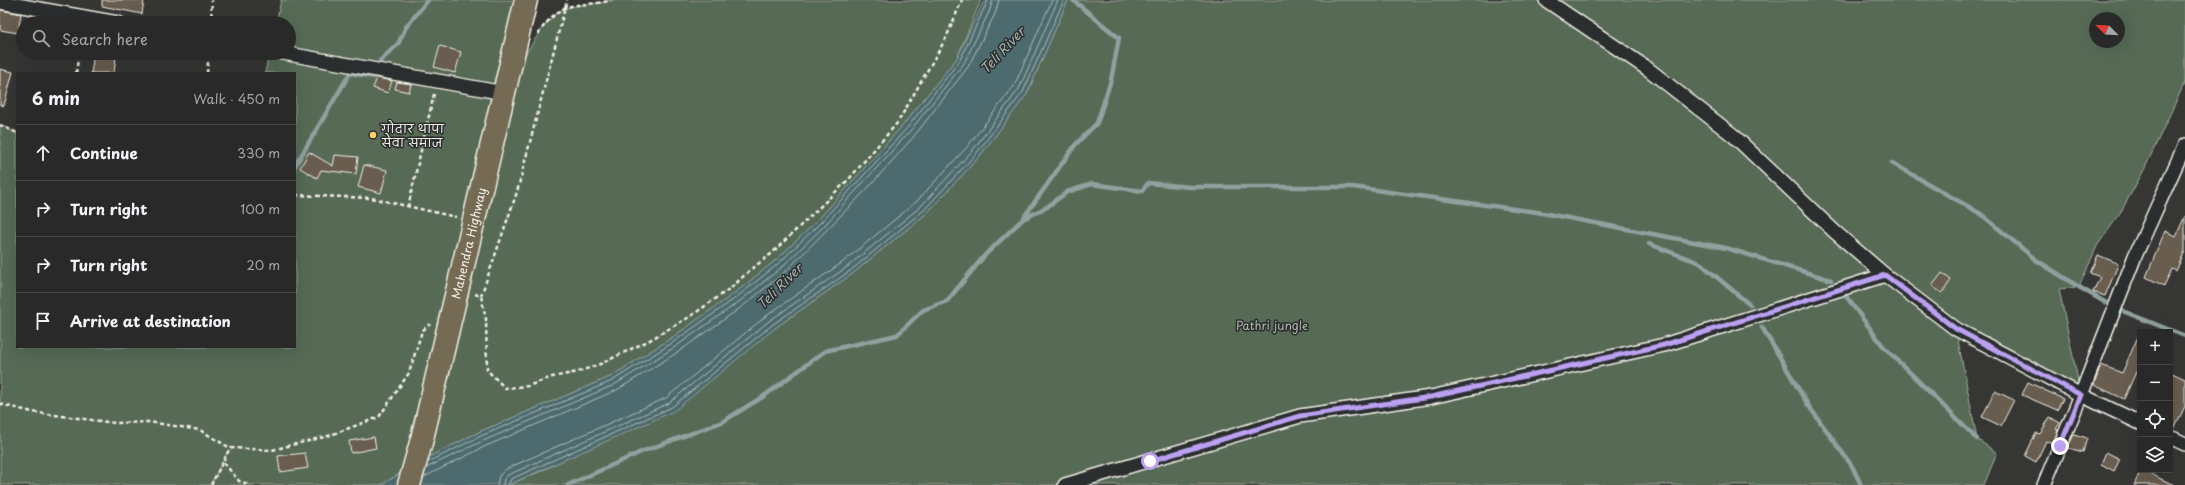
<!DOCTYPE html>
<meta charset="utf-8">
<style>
:root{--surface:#282928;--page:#303130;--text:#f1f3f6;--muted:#a5a6a8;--line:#444545}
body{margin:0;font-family:"Playpen Sans","Playpen Sans Deva",sans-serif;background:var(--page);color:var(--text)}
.controls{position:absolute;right:12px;bottom:12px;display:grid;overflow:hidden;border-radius:0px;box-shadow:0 4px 16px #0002}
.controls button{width:36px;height:36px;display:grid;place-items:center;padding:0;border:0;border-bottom:1px solid var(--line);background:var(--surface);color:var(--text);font:20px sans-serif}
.compass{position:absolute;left:2089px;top:12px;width:36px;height:36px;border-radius:50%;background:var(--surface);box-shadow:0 4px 16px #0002;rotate:294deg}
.stop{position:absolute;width:12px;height:12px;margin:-9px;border:3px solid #bca0f2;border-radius:50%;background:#fff}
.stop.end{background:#bca0f2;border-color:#fff;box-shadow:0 1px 4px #0008}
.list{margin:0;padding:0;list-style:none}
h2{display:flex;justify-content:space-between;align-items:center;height:52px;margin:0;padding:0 16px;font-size:17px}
h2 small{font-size:13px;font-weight:400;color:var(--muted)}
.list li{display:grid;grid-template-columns:26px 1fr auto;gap:12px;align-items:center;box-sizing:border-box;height:56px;padding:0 16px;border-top:1px solid var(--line)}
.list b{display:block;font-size:15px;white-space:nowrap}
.list em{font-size:13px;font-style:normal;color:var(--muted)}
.icon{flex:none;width:22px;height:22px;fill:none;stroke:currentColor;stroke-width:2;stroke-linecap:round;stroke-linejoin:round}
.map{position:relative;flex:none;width:2185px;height:485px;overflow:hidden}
.search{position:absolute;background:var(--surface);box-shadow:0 4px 16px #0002;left:16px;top:16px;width:280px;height:44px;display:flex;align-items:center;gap:10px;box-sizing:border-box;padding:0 14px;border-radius:22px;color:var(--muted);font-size:15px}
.panel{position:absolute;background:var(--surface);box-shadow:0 4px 16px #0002;left:16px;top:72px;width:280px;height:276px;border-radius:0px}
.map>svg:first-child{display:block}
</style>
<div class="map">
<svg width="2185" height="485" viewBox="0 0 2185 485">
<rect width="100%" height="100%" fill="#363735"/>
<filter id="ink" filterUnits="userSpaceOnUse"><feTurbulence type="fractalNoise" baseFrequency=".025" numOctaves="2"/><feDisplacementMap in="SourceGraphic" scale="8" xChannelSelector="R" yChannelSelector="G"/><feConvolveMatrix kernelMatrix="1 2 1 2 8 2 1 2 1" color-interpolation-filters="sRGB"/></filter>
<g filter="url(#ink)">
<!-- green -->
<path fill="#566b56" stroke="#a5ae9f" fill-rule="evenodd" d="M281,0h245l-21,92c12,-21 38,-77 61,-84 15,-4 30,-3 45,-8h370l-24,58 -54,67 -85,95 -42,40 -41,33 -65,46 -60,38 -131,55 -60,30 -38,23h-170l16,-32 -17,32h-210v-360l17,8v214h278v-274h-30l4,-20h20v-30h-13z
M1068,0h1117v82l-41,88 -25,45 -22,31 -18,41 -20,2 22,106 -125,-65 21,109 20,14 -13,32h-1476l33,-14 54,-26 180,-117 77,-54 75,-61 52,-56 48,-63zM2095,18h24v24h-24z"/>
<!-- water -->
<path fill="#4d6b6e" stroke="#90a19f" d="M984,0h84l-41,94 -48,63 -52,56 -75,61 -77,54 -101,83 -166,74h-127l38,-23 60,-30 131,-55 60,-38 65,-46 41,-33 42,-40 85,-95 54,-67z"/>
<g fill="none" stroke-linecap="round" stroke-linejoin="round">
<!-- shore -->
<path stroke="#b1bbb7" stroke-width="1" d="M428,462l53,-26 131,-55 60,-38 65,-46 42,-34 42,-41 86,-94 53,-68 28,-60
M426,468l57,-27 131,-56 61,-38 65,-46 42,-34 42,-41 86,-95 54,-68 25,-51 4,-12
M424,477l62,-31 131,-56 61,-38 65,-46 43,-35 82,-83 47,-53 53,-68 27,-53 4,-14
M497,485l2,-9 7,-7 160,-71 100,-82 77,-54 73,-60 51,-55 47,-61 38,-86
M503,485l1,-6 4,-4 161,-72 100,-82 78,-54 73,-60 52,-56 47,-62 39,-89
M508,485l3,-6 161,-72 100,-82 78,-54 74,-61 52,-56 47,-62 41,-92"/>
<!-- stream -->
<path stroke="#90a19f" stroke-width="4.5" d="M380,61l18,-17 8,-17 22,-27
M1892,163l89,51 55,46 43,27 36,21 70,28
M295,166l55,-93 24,4
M1024,217l52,-73 21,-21 14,-43 8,-42 -46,-38
M1649,244l51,19 50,42
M1845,295l38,51 94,93
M1762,327l46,78 44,61 9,19
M568,485l73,-33 81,-30 42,-26 61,-45 72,-16 26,-25 24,-9 38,-46 38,-36 24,-12 20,-15 25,-8 50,7 6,-8 42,4h163l184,25 189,36 105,32"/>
</g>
<!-- building -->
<path fill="#685d4f" stroke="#f4f1e8" d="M102,0h42l-2,14 -40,-8z
M0,10l21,4 -3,19 -18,-3z
M440,46l21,6 -6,21 -21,-6z
M94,54l22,3 -2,16h-23z
M0,69l13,3 -9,34 -4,-1z
M377,78l15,3 -4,12 -15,-5z
M397,82l14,2 -2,8 -14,-3z
M309,152l24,14 2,-11 23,2 -2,17 -35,-4 -4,8 -17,-10z
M364,165l23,5 -6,23 -23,-6z
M2185,216v35l-9,20 -4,-2 -8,17 -18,-9 19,-46 11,5z
M2098,255l19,8 1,2 -13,31 -12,-4 7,-15 -10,-4z
M1942,273l9,7 -9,13 -10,-7z
M2140,332v42l-4,-2 -12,27 -30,-14 7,-20 21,8z
M2170,372l15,7v27l-11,24 -4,-1z
M2028,382l35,17 -6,11 -35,-15z
M1995,391l19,9 -13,26 -19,-9z
M2050,417l10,6 -4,6 2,1 -5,13 -7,-2 -10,21 -11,-6 11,-23 4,1z
M2074,434l13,4 -4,14 -15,-4z
M374,437l2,11 -25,5 -2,-12z
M2106,452l14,7 -6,12 -13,-7z
M305,453l3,15 -28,4 -2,-16z
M2141,470h1l32,15h-40z"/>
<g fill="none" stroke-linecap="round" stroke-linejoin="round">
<!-- street casing -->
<g stroke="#f4f1e8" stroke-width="16">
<path id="street" d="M1546,0l102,69 86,67 101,96 50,43 71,54 125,66 54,-139 50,-111
M0,2l118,21
M283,53l221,40
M2170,437l15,7
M1065,485l235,-69 131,-19 233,-52 221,-70
M2044,485l37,-90 59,28"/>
</g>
<!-- highway casing -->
<g stroke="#f4f1e8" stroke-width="25">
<g id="highway">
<path id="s1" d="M409,485l13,-46 104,-439"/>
</g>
</g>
<!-- path -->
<path stroke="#f4f1e8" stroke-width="2.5" stroke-dasharray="4 3" stroke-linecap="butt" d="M211,23l1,-23
M538,34c5,-8 17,-22 27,-26 13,-5 31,-3 46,-8
M76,73l3,-20
M207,73l2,-20
M0,125l17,8
M295,195l76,3 85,19
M408,207l26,-113
M475,294l6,2 5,23 1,51 18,18 23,-2 24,-9 26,-5 22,-8 48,-23 43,-25 41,-29 17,-16 22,-17 78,-75 49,-57 48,-84 16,-38
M481,296l36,-104 50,-192
M0,404l32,8 83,11 34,-1 51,8 30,18
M224,463l15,18 12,4
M211,485l19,-37 42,2 56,-14 51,-19 30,-44 13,-42 8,-7"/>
<!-- street -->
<use href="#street" stroke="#2a2d2e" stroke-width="13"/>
<!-- highway -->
<use href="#highway" stroke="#746b52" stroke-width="22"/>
</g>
</g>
<g fill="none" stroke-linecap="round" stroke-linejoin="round" filter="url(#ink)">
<!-- route -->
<path stroke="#bca0f2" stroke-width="5" d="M1150,461l150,-45 131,-19 233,-52 221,-70 71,54 125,66 -21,51"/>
</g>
<!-- markers -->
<circle fill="#ffd166" stroke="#2a2d2e" stroke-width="1.5" cx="373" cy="135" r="4"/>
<g text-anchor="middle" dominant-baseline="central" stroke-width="3" stroke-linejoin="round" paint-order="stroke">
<!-- poi labels -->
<g font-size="12" fill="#f4f1e8" stroke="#2a2d2e" text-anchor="start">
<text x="381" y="128">गोदार थापा<tspan x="381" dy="14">सेवा समाज</tspan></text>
</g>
<!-- street labels -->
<g font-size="12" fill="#f4f1e8" stroke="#2a2d2e">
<text stroke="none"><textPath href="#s1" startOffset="249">Mahendra Highway</textPath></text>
</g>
<!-- park labels -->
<g font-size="12" fill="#adb5a6" stroke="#2a2d2e">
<text x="1272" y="325">Pathri jungle</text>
</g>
<!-- water labels -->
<g font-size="13" font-style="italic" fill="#a9b5b1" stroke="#2a2d2e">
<text transform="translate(1002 50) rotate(-47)">Teli River</text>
<text transform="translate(779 286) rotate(-45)">Teli River</text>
</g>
</g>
</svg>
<div class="controls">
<button>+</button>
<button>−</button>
<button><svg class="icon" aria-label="locate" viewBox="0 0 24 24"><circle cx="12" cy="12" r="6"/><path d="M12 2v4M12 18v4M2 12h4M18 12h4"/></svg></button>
<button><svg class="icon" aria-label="layers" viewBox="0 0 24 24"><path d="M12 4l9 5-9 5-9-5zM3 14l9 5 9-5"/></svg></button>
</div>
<svg class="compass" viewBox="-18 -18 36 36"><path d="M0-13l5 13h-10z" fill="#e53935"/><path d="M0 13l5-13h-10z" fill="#a5a6a8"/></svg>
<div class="stop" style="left:1150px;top:461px"></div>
<div class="stop end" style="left:2060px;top:446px"></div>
<div class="search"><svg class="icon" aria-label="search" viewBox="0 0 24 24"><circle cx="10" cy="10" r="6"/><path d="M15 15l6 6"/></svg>Search here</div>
<section class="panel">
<h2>6 min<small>Walk · 450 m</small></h2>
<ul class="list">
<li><svg class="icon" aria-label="ahead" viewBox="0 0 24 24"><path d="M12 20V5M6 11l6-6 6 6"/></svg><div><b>Continue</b></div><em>330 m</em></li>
<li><svg class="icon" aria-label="right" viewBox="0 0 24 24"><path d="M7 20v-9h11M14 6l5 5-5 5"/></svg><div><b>Turn right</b></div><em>100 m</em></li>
<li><svg class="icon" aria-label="right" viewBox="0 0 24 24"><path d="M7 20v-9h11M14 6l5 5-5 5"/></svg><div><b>Turn right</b></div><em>20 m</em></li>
<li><svg class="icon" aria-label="arrive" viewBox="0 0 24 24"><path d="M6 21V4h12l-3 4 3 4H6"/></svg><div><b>Arrive at destination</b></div></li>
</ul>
</section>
</div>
